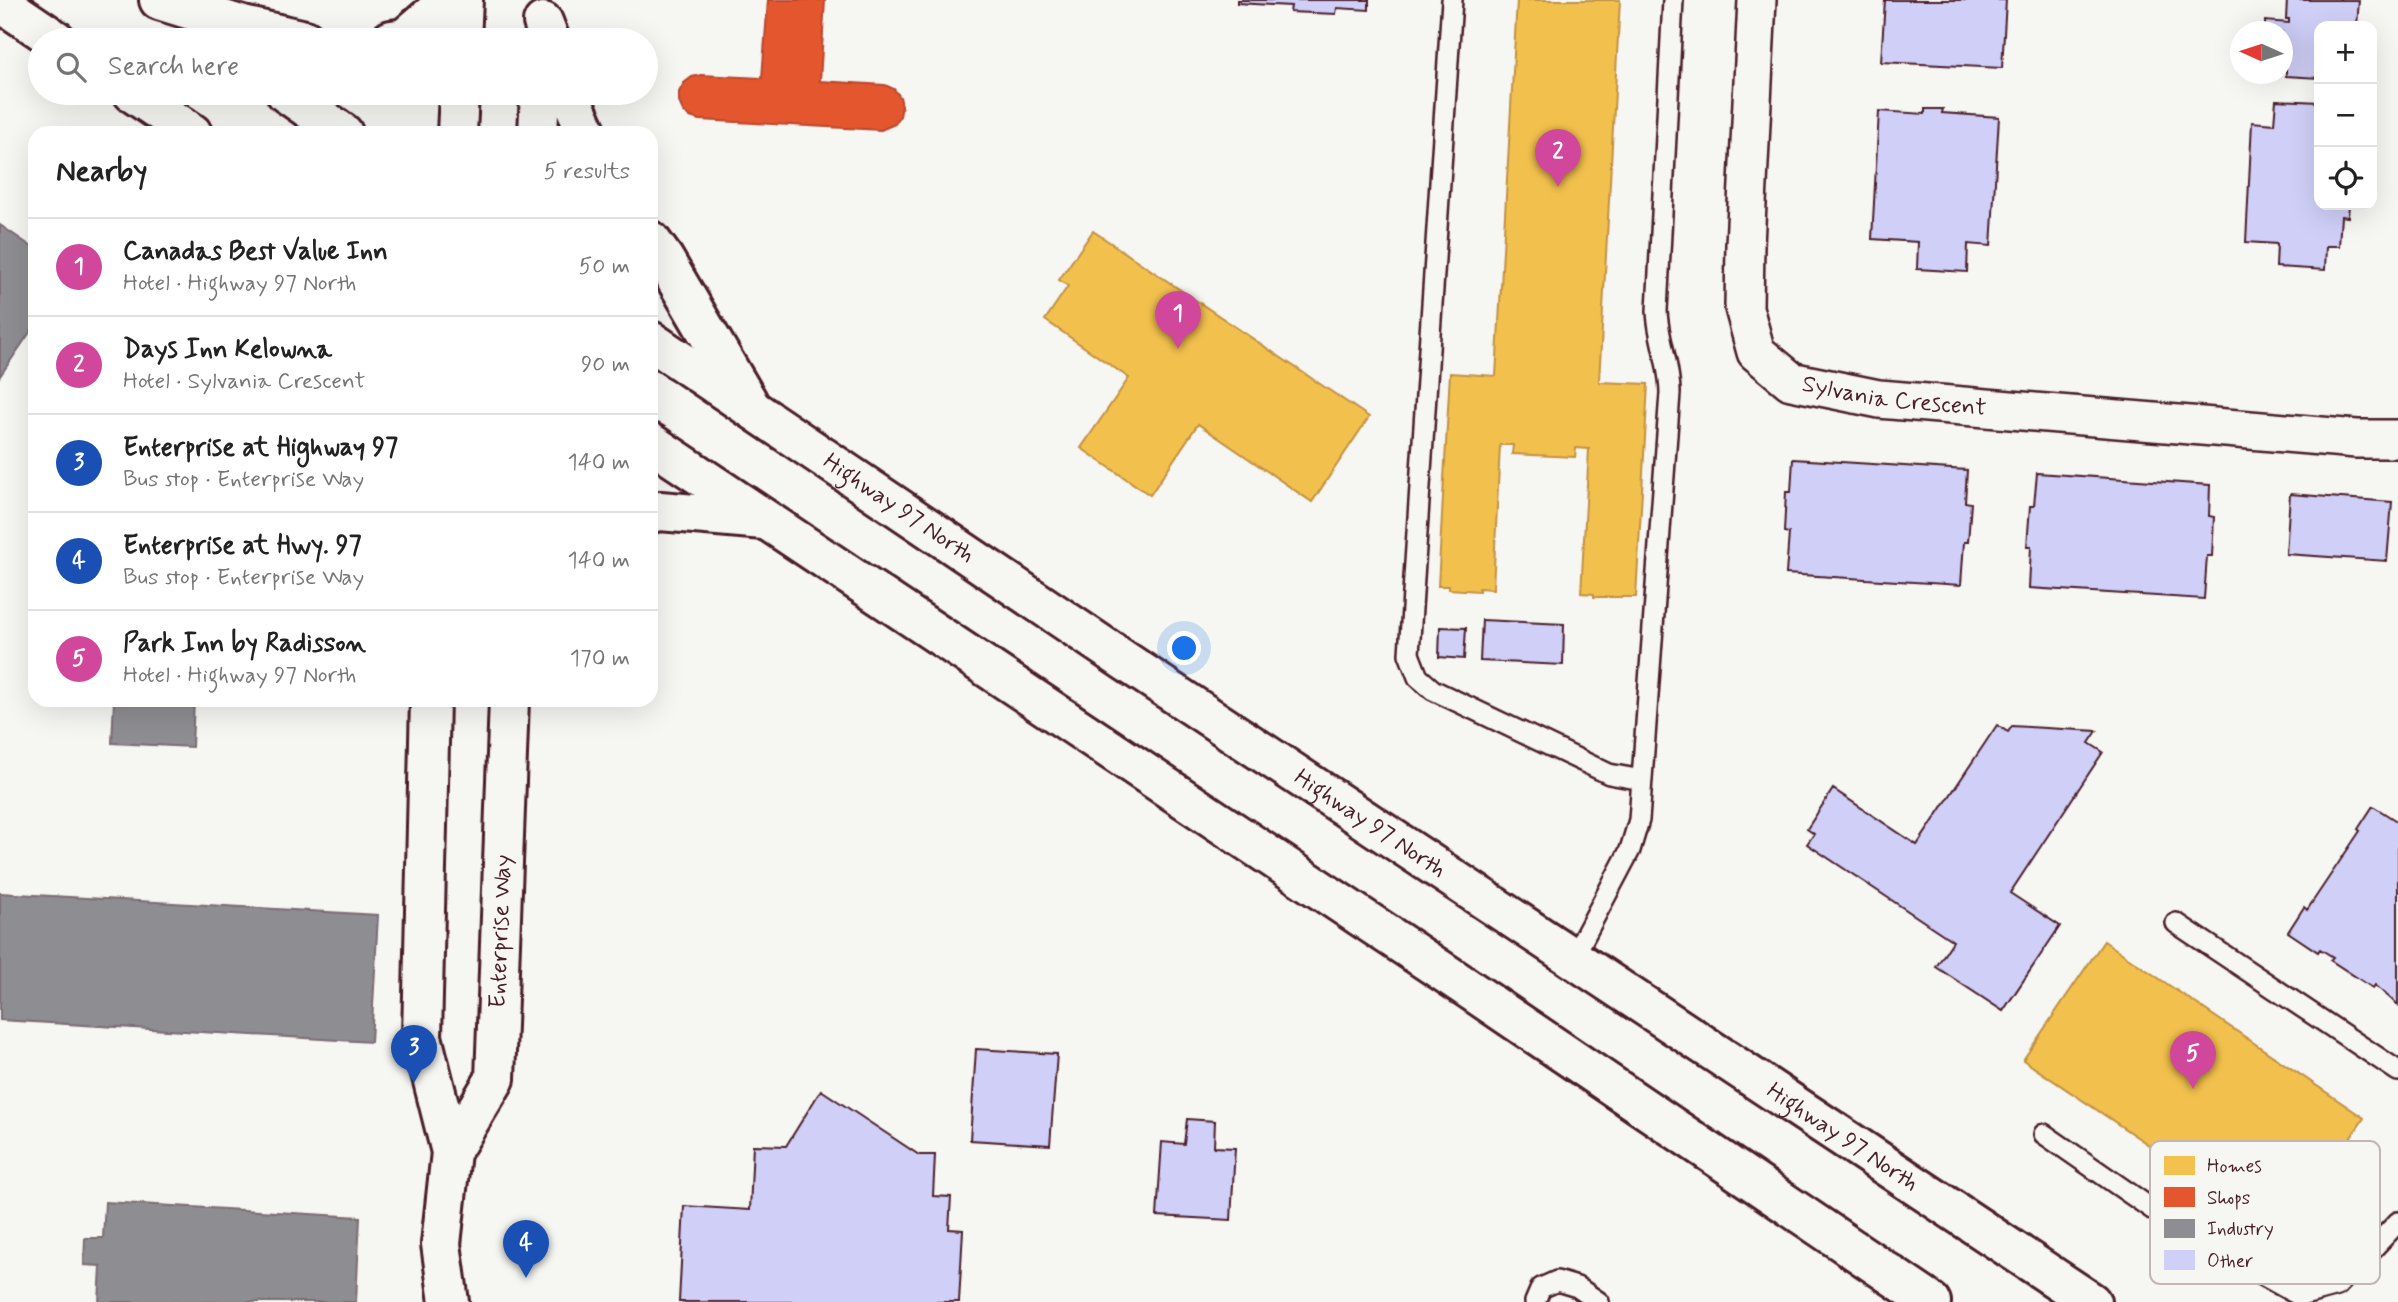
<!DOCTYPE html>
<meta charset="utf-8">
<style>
:root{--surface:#fff;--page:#f2f2f2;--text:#222;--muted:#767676;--line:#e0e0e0;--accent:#c8321e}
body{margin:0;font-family:Mynerve,sans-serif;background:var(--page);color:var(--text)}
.controls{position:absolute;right:21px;top:21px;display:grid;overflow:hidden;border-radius:14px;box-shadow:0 7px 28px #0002}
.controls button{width:63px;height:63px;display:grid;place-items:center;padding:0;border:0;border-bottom:2px solid var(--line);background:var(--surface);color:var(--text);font:35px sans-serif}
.compass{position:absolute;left:2230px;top:21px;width:63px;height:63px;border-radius:50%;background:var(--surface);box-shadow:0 7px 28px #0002;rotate:273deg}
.you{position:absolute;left:1185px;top:649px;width:24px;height:24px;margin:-18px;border:5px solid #fff;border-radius:50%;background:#1a73e8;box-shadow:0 0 0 10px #1a73e833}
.badge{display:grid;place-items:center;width:46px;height:46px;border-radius:50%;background:var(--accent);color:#fff;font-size:23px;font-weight:700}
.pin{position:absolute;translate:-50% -58px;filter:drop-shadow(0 2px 4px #0008)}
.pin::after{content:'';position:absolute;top:37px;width:24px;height:21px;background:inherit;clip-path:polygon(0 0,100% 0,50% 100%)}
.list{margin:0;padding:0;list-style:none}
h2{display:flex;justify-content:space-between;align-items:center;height:91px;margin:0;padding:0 28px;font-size:30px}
h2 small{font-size:23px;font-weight:400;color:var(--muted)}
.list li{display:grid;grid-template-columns:46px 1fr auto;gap:21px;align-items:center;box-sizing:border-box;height:98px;padding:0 28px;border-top:2px solid var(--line)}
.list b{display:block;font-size:26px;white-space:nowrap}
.list p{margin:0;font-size:23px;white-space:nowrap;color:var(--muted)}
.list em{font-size:23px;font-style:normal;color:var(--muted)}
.icon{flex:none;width:38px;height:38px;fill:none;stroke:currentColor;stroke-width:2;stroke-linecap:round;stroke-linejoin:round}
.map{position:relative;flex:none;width:2398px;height:1302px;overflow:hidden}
.search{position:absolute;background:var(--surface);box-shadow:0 7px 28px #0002;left:28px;top:28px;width:630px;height:77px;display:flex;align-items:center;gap:18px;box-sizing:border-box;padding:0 24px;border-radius:38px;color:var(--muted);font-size:26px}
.panel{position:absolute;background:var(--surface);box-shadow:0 7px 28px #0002;left:28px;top:126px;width:630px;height:581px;border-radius:21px}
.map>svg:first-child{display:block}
</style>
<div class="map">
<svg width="2398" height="1302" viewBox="0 0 2398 1302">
<rect width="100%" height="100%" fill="#f6f6f2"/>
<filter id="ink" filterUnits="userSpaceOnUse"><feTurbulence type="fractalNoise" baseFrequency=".0143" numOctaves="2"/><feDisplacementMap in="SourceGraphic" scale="14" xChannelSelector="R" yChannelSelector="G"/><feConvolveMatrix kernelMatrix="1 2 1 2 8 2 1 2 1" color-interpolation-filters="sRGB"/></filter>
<g filter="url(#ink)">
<!-- homes -->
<path fill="#f2c14e" stroke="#c09044" stroke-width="2" d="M1517,0h103l-21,382 49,2 -12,213h-42v-3l-13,-1 8,-144 -13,-1 -1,9 -63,-3 1,-9h-13l-7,144 -14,-1v3l-30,-2v-3h-11l12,-213 46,3z
M1093,231l276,186 -57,85 -114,-78 -48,71 -69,-47 48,-70 -84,-58 23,-34 -9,-6z
M2104,941l260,177 -74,110 -67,-47 -17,25 -45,-31 4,-19 -142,-96z"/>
<!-- shops -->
<path fill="#e4572e" stroke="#b6462d" stroke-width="2" d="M768,0h57l-5,81 65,4 9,4 6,8 2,9 -2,10 -5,8 -14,6 -181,-10 -10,-3 -7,-6 -4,-9v-10l5,-9 8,-6 9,-2 61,3z"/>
<!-- industry -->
<path fill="#8d8d92" stroke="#796c73" stroke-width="2" d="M0,225l35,24v76l-35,51z
M114,700h80l-2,47 -80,-4z
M0,893l378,22 -7,127 -371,-22z
M105,1202l255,15 -4,85h-257l2,-36 -17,-1 1,-27h18z"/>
<!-- building -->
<path fill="#cfcff8" stroke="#4a1f2b" stroke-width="2" d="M1237,0h132v10l-32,-2 -1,6 -46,-2 1,-6 -54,-3z
M1885,0h121l-4,68 -121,-6z
M2287,0h72l-2,26h-38v52l-33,-2v-11h-4v-33h-17v-11l24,2v-4h-3z
M2276,100l43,2v103h30l-1,12 -7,-1 -2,30h-13l-1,24 -49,-3 1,-23 -31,-2 6,-120 22,2z
M1925,109h18l-1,4 57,4 -8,129 -23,-2 -1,28 -50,-3 1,-27 -46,-3 7,-128 46,3z
M1793,459l174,11 -2,32 6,1 -3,39h-4l-3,43 -175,-11 3,-41 -5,-1 2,-40h5z
M2037,473l173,12 -1,31 5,1 -2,39h-5l-3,43 -175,-11 2,-42h-4l3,-40h4z
M2290,494l102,8 -5,59 -101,-7z
M1482,620l82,4 -1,41 -83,-4z
M1440,627l26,1 -2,31 -25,-2z
M1997,725l11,7 4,-6 85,5 -8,12 14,9 -93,141 50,33 -57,85 -67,-44 17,-26 -146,-97 7,-10 -7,-5 26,-40 84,56z
M2373,806l25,16v183l-23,-20 -2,3 -43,-28 3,-3 -13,-8 -2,3 -30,-20 16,-25 3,3 53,-79 -2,-2z
M976,1049l81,5 -7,91 -80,-5z
M821,1090l98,65h16l-2,41 18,1 -2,32 14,1 -4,72h-280l5,-96 66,4 3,-65 33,1z
M1187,1119l28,2 -1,26 21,1 -4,72 -74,-4 5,-74 22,2z"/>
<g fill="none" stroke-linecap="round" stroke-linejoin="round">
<!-- service casing -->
<g stroke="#4a1f2b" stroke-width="24">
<path id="service" d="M1452,0l-43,654 9,23 15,13 176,84 33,6
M2176,923l222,148
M1573,958l57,-108 9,-30 31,-427c0,-28 -12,-54 -13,-82l16,-311
M2044,1134l144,100 112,62 37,-10 61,-64
M1535,1302l6,-14 16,-7 20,6 22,15"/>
</g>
<!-- minor casing -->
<g stroke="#4a1f2b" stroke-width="42">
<g id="minor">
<path id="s1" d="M1757,0l-12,245 -1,63 12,44 35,29 88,18 478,40h41"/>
</g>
</g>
<!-- tertiary casing -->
<g stroke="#4a1f2b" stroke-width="44">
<g id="tertiary">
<path d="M461,40l2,-40"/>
<path d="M457,133l2,-40"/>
<path d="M538,133l2,-40"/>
<path d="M430,700l-8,337 29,115 -10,92 8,58"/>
<path id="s2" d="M451,1152l44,-73 14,-379"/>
</g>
</g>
<!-- trunk casing -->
<g stroke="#4a1f2b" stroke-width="44">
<g id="trunk">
<path d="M159,0l84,26 62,14"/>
<path d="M0,2l56,38"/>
<path d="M543,22l7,18"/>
<path d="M391,40l14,-2 44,-38"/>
<path d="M133,93l59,40"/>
<path d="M286,93l57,40"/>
<path d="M569,93l18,40"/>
<path d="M651,241l13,18 84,143"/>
<path id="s3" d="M651,341l474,320 966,641"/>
<path d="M651,443l812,542 468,317"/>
<path d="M651,513l9,-2 104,9"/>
</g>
</g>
<!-- service -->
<use href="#service" stroke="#f6f6f2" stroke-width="19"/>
<!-- minor -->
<use href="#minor" stroke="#f6f6f2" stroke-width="37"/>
<!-- tertiary -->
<use href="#tertiary" stroke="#f6f6f2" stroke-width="38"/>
<!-- trunk -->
<use href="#trunk" stroke="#f6f6f2" stroke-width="38"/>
</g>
</g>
<g text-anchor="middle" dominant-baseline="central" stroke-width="7" stroke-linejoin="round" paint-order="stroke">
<!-- street labels -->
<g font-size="24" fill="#4a1f2b" stroke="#f6f6f2">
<text stroke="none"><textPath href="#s1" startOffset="504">Sylvania Crescent</textPath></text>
<text stroke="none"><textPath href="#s3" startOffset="299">Highway 97 North</textPath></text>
<text stroke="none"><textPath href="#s3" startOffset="866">Highway 97 North</textPath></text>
<text stroke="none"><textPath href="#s2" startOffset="233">Enterprise Way</textPath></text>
<text stroke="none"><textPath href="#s3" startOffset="1433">Highway 97 North</textPath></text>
</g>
</g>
<!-- legend -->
<rect x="2150" y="1141" width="230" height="143" rx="10" fill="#f6f6f2" stroke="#c2b6b6" stroke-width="2"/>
<rect x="2164" y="1156" width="31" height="19" fill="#f2c14e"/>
<rect x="2164" y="1187" width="31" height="20" fill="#e4572e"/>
<rect x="2164" y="1219" width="31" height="19" fill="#8d8d92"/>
<rect x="2164" y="1250" width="31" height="20" fill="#cfcff8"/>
<g font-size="19" fill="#4a1f2b">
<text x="2207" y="1172">Homes</text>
<text x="2207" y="1204">Shops</text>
<text x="2207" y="1235">Industry</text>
<text x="2207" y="1267">Other</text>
</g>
</svg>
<div class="controls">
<button>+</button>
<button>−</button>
<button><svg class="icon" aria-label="locate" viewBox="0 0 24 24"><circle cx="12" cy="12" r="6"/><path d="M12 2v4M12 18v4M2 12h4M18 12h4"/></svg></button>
</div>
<svg class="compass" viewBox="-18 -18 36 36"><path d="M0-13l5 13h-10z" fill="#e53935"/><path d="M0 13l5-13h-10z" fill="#767676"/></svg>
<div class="you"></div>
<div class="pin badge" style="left:1178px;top:349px;background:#d1479c">1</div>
<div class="pin badge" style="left:1558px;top:187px;background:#d1479c">2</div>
<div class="pin badge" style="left:414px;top:1083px;background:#1a4fb4">3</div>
<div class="pin badge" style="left:526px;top:1278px;background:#1a4fb4">4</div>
<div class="pin badge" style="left:2193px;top:1089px;background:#d1479c">5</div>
<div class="search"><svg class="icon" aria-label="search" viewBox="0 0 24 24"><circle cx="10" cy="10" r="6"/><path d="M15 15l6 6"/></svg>Search here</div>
<section class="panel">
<h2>Nearby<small>5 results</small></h2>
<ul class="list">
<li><span class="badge" style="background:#d1479c">1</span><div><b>Canadas Best Value Inn</b><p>Hotel · Highway 97 North</p></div><em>50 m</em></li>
<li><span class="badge" style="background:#d1479c">2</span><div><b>Days Inn Kelowna</b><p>Hotel · Sylvania Crescent</p></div><em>90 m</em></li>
<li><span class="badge" style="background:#1a4fb4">3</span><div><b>Enterprise at Highway 97</b><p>Bus stop · Enterprise Way</p></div><em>140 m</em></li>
<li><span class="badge" style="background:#1a4fb4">4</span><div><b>Enterprise at Hwy. 97</b><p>Bus stop · Enterprise Way</p></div><em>140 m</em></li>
<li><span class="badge" style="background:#d1479c">5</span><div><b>Park Inn by Radisson</b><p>Hotel · Highway 97 North</p></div><em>170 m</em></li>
</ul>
</section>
</div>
